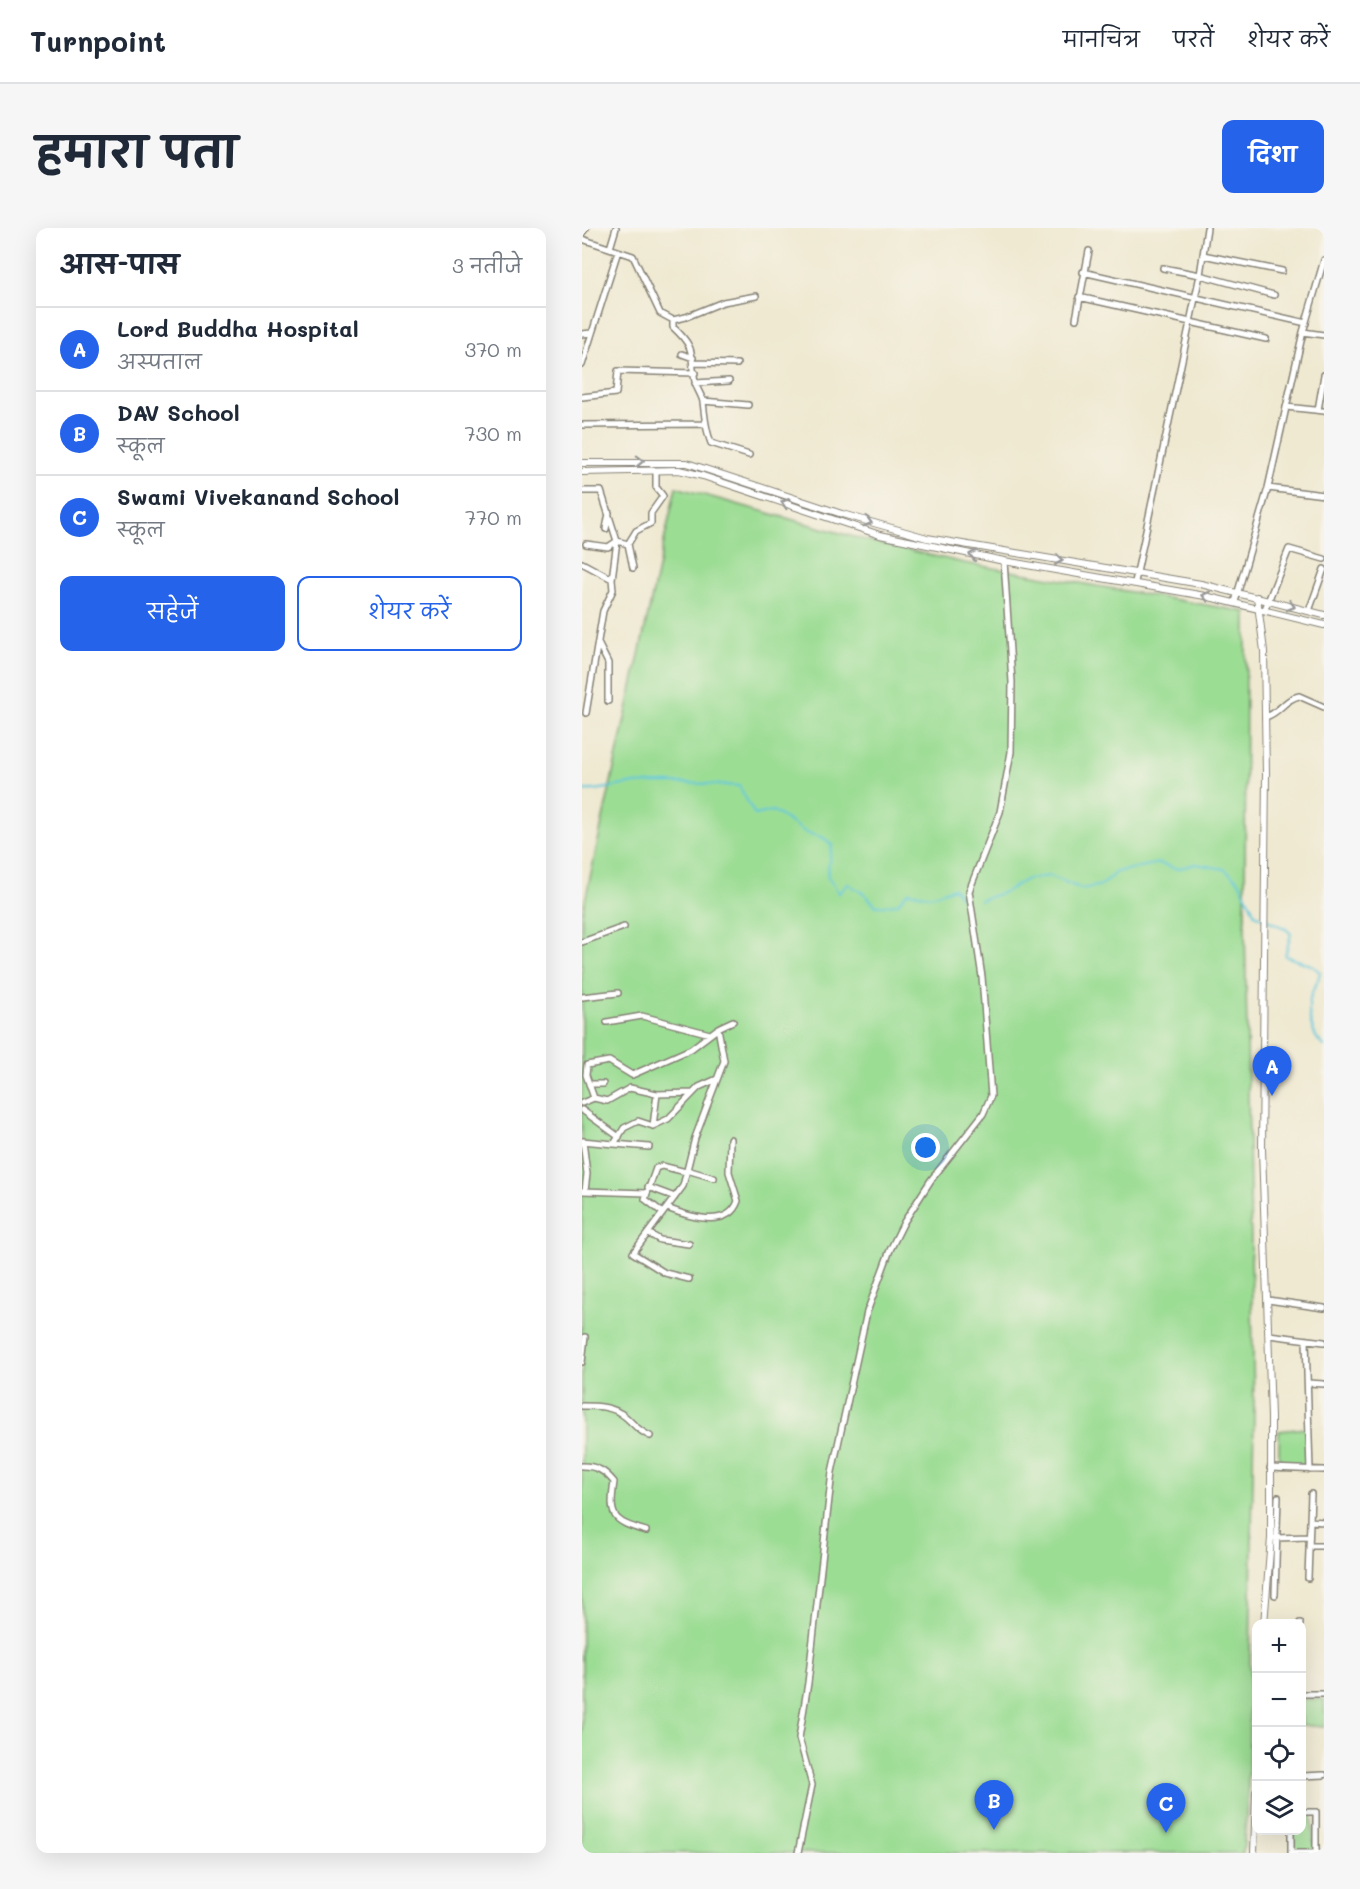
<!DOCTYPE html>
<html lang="hi">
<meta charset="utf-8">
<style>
:root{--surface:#fff;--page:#f6f6f7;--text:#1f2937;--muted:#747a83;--line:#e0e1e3;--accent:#2563eb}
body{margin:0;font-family:Mali,"Playpen Sans Deva",sans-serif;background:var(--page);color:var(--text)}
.controls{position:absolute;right:18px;bottom:18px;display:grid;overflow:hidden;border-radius:12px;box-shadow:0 6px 24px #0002}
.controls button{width:54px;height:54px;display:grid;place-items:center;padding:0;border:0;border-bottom:2px solid var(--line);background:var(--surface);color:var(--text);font:30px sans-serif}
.you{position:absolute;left:344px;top:920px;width:21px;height:21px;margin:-15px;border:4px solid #fff;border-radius:50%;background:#1a73e8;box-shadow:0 0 0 9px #1a73e833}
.badge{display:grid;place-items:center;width:39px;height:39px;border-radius:50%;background:var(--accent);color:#fff;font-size:20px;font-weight:700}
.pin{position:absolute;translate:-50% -50px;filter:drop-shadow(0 2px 3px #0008)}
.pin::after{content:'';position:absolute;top:32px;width:21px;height:18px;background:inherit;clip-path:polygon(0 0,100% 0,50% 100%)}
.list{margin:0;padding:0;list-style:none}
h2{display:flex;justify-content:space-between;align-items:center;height:78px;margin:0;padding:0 24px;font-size:26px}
h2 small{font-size:20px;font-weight:400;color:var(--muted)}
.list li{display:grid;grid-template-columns:39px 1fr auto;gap:18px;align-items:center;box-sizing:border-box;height:84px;padding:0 24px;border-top:2px solid var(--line)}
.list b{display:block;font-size:22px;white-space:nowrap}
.list p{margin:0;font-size:20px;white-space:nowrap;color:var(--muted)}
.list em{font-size:20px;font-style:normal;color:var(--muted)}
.actions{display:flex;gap:12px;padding:18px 24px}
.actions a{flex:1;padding:14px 0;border:2px solid var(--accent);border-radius:12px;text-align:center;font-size:21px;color:var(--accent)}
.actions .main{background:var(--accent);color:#fff}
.icon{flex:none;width:33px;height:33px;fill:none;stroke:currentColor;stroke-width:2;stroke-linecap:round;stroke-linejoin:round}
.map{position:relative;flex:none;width:742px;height:1625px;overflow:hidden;border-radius:12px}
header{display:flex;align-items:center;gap:36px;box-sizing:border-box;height:84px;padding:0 30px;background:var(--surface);border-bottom:2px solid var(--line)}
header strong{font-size:28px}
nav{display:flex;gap:33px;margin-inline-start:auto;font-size:21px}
.intro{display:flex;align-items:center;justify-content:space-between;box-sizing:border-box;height:144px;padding:0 36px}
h1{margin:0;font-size:42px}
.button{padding:15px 27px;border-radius:12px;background:var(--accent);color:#fff;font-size:21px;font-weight:700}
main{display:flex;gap:36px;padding:0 36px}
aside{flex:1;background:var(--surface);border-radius:12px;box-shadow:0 6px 24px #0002}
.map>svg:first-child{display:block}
</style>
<header>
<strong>Turnpoint</strong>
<nav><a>मानचित्र</a><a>परतें</a><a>शेयर करें</a></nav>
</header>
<div class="intro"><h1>हमारा पता</h1><a class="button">दिशा</a></div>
<main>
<aside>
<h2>आस-पास<small>3 नतीजे</small></h2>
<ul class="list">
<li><span class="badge">A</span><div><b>Lord Buddha Hospital</b><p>अस्पताल</p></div><em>370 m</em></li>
<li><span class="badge">B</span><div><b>DAV School</b><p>स्कूल</p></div><em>730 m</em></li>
<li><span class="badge">C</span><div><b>Swami Vivekanand School</b><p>स्कूल</p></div><em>770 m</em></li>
</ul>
<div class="actions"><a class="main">सहेजें</a><a>शेयर करें</a></div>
</aside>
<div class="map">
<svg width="742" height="1625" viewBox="0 0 742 1625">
<rect width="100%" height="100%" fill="#f7f3e8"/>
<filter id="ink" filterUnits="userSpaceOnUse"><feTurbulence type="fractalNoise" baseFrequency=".0167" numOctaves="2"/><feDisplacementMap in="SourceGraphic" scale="12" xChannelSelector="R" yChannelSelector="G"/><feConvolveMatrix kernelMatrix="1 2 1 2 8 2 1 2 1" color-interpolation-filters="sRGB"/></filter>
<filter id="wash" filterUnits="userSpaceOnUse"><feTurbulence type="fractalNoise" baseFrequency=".008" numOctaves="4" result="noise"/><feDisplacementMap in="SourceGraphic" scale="24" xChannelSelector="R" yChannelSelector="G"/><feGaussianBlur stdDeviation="1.35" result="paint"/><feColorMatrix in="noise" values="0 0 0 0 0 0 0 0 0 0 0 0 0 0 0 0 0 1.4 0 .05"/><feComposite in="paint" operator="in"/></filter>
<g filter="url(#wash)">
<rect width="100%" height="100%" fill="#efe9d1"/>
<!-- green -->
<path fill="#9cdd94" stroke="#5c7c58" stroke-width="1.5" d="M94,259l189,53 99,23 282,49 -1,315 9,482 -6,384 -5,60h-661v-939z
M724,1200l1,38 -28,-1v-34z
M720,1471h22v28l-22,-2z
M720,1586h10l2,36h-21l-1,-19 10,-1z"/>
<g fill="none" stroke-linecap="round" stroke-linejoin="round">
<!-- stream -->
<path stroke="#61c7de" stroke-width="2" d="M0,562c18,2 32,-5 50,-6 36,-2 71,-1 107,2l16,29 18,-4 32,21 19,6 8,7 -5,31 12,17 9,-9 17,10 11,12 21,-2 11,-12 23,4 23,-8 7,10
M398,672l25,-8 22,-13 23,-3 32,13 20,-4 14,-13 43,-9 17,6 20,-5 28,5 15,12 16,33 31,15 5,5 -6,22 26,9 9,7c-2,12 -5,12 -8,21 -7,16 -1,43 12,53"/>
</g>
</g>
<g filter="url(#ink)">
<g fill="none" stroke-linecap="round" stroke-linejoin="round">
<!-- minor casing -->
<g stroke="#868276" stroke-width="8">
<path id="minor" d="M0,5l4,-5
M0,11l51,17 27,57 13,7v7c27,25 15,29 23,58 2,6 6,11 7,17 2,15 2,26 8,41l38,12
M28,20l6,-20
M621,27l79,16
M581,40l37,7 74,20
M501,44l223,51
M497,69l187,42
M494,91l13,-68
M91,92l13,-3 37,-15 33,-6
M721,104l21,3
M0,106l9,-1
M100,126l11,4
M112,135l43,1
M0,137l36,-114
M113,155l34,-2
M0,169l34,-4 2,-22 77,2
M121,173l45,4
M704,179l38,4
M736,182l6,-35
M0,197l121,-1
M686,260l56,7
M0,263h19l16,50 -5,38 1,11 -10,21 -17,102
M24,301l3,-16
M4,316l22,3 9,-6 11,3
M0,335l30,16
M51,340l-5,-24 8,-13 15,-8v-10l12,-17 -7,-9v-16
M553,354l65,-307 7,-47
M653,374l33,-114 35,-156 21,-72
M683,381l24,-60 35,10
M727,383l15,-42
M16,415l10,20v38
M683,489c14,-3 19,-18 34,-21l25,11
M0,714l42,-15
M0,769l36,-4
M25,794l35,-6 68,18
M7,856h14
M12,870l-8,-23 1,-10 22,-4 23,14 59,-26 29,-22 13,-6
M0,875l12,-5 13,3 23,-13 27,6 36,-1
M0,882l37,27
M71,898l15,-7 31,-32 18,-8
M0,913l32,3 10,-16 14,-7 15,5 4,-32
M1,913l4,33 -2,17
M32,916l35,3
M105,942l27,8
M66,959l27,10
M0,963l65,2
M85,980c20,8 61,22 71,-7l-9,-29 1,-33
M81,985l-18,-14 11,-31 6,-2 24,6
M66,1005l12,7 29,4
M107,1051l-24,-6 -32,-20 50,-67 12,-48 29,-77 -6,-33
M686,1072l56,8
M687,1107l55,7
M724,1112l4,130
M0,1134l3,-25
M726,1155l16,1
M0,1178c13,0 27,0 38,7 12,7 13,15 30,23
M0,1238c15,0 23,5 32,16 -5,35 -2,39 32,49
M688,1240l54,2
M728,1293l14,1
M693,1310l34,-1
M727,1318h15
M726,1350l3,-84
M693,1367l3,-98
M718,1396v-1
M720,1466h22
M720,1548l22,-1
M720,1584h14v41
M709,1602v23h33
M216,1625l14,-68 -13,-47 9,-55 24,-211 35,-160 23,-62 14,-28 27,-42 52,-66 8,-18 -9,-119 -13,-86 31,-79 11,-60 1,-70 -8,-121"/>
</g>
<!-- tertiary casing -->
<g stroke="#868276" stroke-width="8">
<path id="tertiary" d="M0,235h105l155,51 85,24 274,46 123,31
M0,244l97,-2 24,6 177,59 124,26 201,35 119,29
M675,369l7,54 2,123 -4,375 9,268v121l-7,86
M672,1625l2,-61"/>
</g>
<!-- minor -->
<use href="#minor" stroke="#fff" stroke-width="5"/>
<!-- tertiary -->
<use href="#tertiary" stroke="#fff" stroke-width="6"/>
</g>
<!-- one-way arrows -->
<defs><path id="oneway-chevron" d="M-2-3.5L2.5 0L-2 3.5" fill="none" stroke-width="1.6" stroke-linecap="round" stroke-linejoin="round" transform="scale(1.5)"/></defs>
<g stroke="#999">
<use href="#oneway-chevron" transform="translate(58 233) rotate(-1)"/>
<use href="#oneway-chevron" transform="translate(203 275) rotate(-163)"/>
<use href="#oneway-chevron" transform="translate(286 294) rotate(16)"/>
<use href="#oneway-chevron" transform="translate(391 327) rotate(-169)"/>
<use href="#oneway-chevron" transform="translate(477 332) rotate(10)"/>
<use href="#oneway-chevron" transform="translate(624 368) rotate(-168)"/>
<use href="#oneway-chevron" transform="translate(709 378) rotate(16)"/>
</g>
</g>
</svg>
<div class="controls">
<button>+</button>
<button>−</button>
<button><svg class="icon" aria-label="locate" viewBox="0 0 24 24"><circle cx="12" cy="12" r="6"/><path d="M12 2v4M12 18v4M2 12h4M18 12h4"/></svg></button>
<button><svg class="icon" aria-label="layers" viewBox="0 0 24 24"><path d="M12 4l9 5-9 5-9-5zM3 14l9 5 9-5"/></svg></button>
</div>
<div class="you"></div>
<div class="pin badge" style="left:690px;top:868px">A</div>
<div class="pin badge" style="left:412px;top:1602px">B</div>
<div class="pin badge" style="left:584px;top:1605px">C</div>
</div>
</main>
